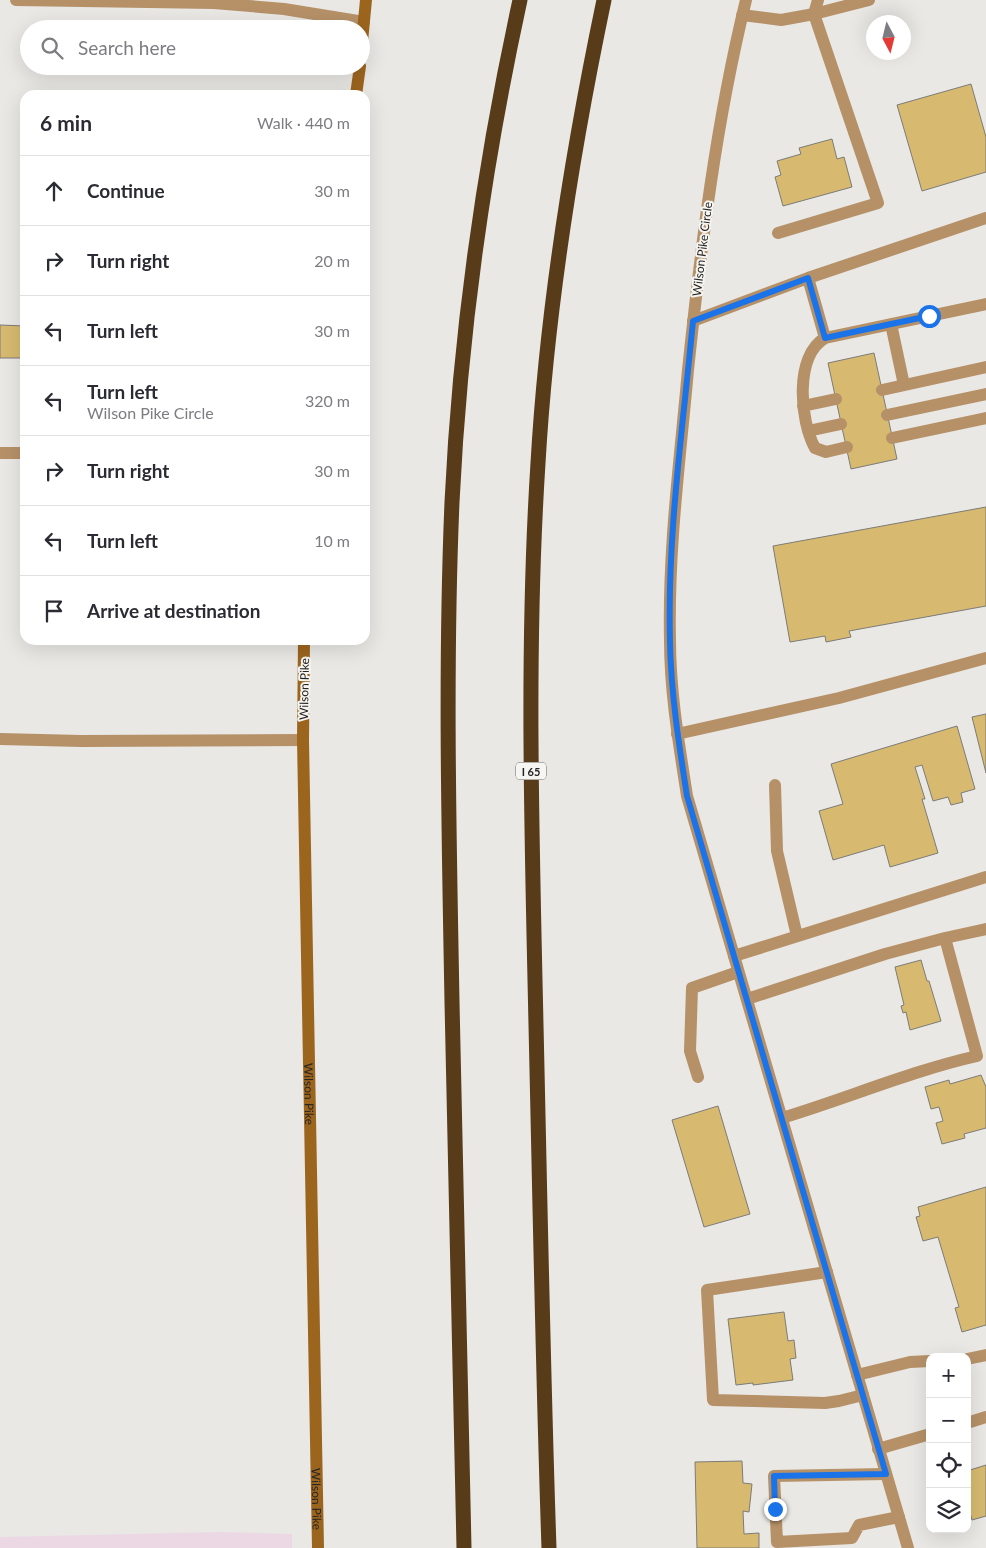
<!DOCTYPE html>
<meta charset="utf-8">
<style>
:root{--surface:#fff;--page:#f7f7f7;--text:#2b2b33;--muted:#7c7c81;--line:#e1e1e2}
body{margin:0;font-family:Lato,sans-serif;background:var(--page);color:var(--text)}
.controls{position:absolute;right:15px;bottom:15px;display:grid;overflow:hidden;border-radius:10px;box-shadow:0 5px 20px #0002}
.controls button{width:45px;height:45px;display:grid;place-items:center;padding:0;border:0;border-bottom:1px solid var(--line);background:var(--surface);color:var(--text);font:25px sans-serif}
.compass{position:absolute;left:866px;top:15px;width:45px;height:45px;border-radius:50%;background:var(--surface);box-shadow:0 5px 20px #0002;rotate:173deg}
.stop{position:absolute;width:15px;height:15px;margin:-11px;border:4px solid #1a73e8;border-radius:50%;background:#fff}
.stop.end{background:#1a73e8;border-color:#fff;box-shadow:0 1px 5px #0008}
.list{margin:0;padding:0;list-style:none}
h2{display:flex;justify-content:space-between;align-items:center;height:65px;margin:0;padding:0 20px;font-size:21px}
h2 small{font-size:16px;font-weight:400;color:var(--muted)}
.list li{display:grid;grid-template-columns:32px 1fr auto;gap:15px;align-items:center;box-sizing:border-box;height:70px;padding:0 20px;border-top:1px solid var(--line)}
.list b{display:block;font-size:19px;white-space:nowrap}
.list p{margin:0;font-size:16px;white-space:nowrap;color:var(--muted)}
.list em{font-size:16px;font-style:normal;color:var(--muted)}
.icon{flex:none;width:28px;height:28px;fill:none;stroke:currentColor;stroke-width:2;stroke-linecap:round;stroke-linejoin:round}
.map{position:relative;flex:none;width:986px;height:1548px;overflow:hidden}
.search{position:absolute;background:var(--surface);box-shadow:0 5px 20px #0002;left:20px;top:20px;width:350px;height:55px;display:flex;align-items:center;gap:12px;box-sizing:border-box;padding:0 18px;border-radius:28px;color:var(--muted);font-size:19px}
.panel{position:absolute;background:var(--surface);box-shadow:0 5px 20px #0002;left:20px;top:90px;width:350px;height:555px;border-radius:15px}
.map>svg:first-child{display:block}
</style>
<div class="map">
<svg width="986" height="1548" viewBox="0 0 986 1548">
<rect width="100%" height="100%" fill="#e9e8e4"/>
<!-- commercial -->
<path fill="#ecd7e5" d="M222,1532l70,2v14h-292v-11z"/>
<!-- building -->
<path fill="#d7ba70" stroke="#7c7b78" d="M971,84l15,53v35l-64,19 -25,-86z
M832,139l5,20 7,-2 8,30 -69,19 -8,-29 6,-2 -4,-14 24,-7 -2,-6z
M0,325l25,1v32h-25z
M874,353l23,106 -46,10 -23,-106z
M986,507v99l-137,25 2,6 -25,5 -1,-6 -35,6 -17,-96z
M986,714v59l-14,-56z
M957,726l18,63 -14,4 2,9 -12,3 -3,-8 -15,4 -11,-36 -7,2 10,32h-3l16,54 -48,14 -6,-22 -51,15 -14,-49 24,-7 -12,-40z
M921,960l6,21h2l12,40 -31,9 -4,-18 -3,1 -2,-7 3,-1 -9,-38z
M981,1075l5,12v41l-22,6 1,4 -23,6 -6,-21 7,-2 -4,-14 -8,2 -6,-22 24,-7 1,4z
M718,1106l32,108 -46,13 -32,-107z
M986,1187v138l-24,7 -7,-24 4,-1 -21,-70 -15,4 -7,-24 4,-1 -2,-9z
M784,1312l4,29 6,-1 2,18 -6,1 3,21 -40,5v-2l-17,2 -8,-66z
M742,1461l1,22 9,1 -3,28 -6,-1 1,23 15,-1v15h-62l-2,-86z
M986,1465v51l-14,4 -5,-18v-31z"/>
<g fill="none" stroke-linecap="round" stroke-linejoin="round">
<!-- service -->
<path stroke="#b69168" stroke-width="12" d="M778,233l100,-30 -64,-189 4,-14
M808,278l17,60 161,-34
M693,321l115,-43 178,-60
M891,324l13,61
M825,338c-31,18 -25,83 -10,110l11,4 21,-5
M882,390l104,-23
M803,406l33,-7
M887,415l99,-21
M808,431l33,-7
M892,438l94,-20
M677,734l162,-36 147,-40
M0,739l81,2 222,-1
M775,785l2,66 20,85
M945,938l41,-9
M734,956l252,-79
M747,999l138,-45 60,-16 32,118c-66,15 -129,42 -195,62
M698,1077l-8,-26 2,-63 46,-16
M827,1272l-120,18 6,110 112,3 14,-2 24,-6
M967,1359l19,-4
M857,1375l53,-13 20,-1
M967,1423l19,-6
M878,1449l52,-15
M886,1474l-112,2 3,66 75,-4 7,-13 40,-8"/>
<!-- minor -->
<path stroke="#b69168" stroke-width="12" d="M16,0l198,3 70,6 80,13
M746,0c-30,122 -45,246 -58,370 -8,90 -20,179 -18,270 0,52 9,104 17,156l221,752
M742,15l39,5 33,-6 55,-14
M0,453h25"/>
<!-- secondary -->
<g stroke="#9c651e" stroke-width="12">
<path d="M361,52l5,-52"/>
<path d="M356,95l4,-29"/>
<path id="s1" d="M304,640l-1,100 15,808"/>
</g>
<!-- motorway -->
<path stroke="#583b18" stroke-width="15" d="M464,1548c-4,-182 -8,-364 -12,-546 -3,-167 -7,-333 0,-500 8,-168 32,-337 68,-502
M549,1548c-6,-174 -9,-349 -13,-523 -4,-187 -10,-375 2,-562 9,-156 34,-310 66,-463"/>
</g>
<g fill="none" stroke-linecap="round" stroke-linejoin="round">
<!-- route -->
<path stroke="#1a73e8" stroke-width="6" d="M775,1509l-1,-33 112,-2 -199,-678c-8,-51 -16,-102 -17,-154 -3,-107 13,-215 23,-321l115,-43 17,60 104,-22"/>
</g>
<g text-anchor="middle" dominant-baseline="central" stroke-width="4" stroke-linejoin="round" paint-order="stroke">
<!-- shield labels -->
<rect fill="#f6f5f1" stroke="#656462" stroke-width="1" x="516" y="762.5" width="30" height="17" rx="4"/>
<g font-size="11" font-weight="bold" fill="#272625">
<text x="531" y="771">I 65</text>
</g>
<!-- street labels -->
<g font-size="12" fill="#272625" stroke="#f6f5f1">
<text transform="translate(702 249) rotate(-83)">Wilson Pike Circle</text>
<text transform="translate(304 689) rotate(-89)">Wilson Pike</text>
<text stroke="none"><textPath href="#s1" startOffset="454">Wilson Pike</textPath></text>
<text stroke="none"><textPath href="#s1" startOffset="859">Wilson Pike</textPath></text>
</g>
</g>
</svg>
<div class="controls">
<button>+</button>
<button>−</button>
<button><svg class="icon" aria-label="locate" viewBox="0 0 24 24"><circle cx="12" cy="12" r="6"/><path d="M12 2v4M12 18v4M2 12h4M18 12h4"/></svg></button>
<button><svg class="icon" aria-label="layers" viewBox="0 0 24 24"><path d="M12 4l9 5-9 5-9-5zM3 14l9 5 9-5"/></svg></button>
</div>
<svg class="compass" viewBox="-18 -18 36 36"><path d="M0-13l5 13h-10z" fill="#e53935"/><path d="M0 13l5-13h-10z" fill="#7c7c81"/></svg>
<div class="stop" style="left:929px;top:316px"></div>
<div class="stop end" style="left:775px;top:1509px"></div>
<div class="search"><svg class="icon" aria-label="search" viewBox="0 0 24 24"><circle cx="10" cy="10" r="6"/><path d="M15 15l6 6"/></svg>Search here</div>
<section class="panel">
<h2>6 min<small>Walk · 440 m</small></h2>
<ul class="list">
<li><svg class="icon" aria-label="ahead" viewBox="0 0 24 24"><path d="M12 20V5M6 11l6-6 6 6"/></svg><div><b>Continue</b></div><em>30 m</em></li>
<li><svg class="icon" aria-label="right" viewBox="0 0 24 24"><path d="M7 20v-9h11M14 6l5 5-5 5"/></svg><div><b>Turn right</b></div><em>20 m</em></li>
<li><svg class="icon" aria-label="left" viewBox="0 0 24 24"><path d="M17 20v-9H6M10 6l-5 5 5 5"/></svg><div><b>Turn left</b></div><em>30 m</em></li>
<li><svg class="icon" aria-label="left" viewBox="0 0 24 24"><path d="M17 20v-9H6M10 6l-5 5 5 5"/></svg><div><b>Turn left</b><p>Wilson Pike Circle</p></div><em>320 m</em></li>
<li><svg class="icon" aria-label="right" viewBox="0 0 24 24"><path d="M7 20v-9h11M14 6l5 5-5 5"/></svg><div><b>Turn right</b></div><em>30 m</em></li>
<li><svg class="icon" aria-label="left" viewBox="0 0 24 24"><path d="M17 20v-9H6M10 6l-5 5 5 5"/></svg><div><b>Turn left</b></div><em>10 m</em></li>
<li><svg class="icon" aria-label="arrive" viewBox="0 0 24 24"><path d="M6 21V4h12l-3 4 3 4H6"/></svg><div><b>Arrive at destination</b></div></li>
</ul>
</section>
</div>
